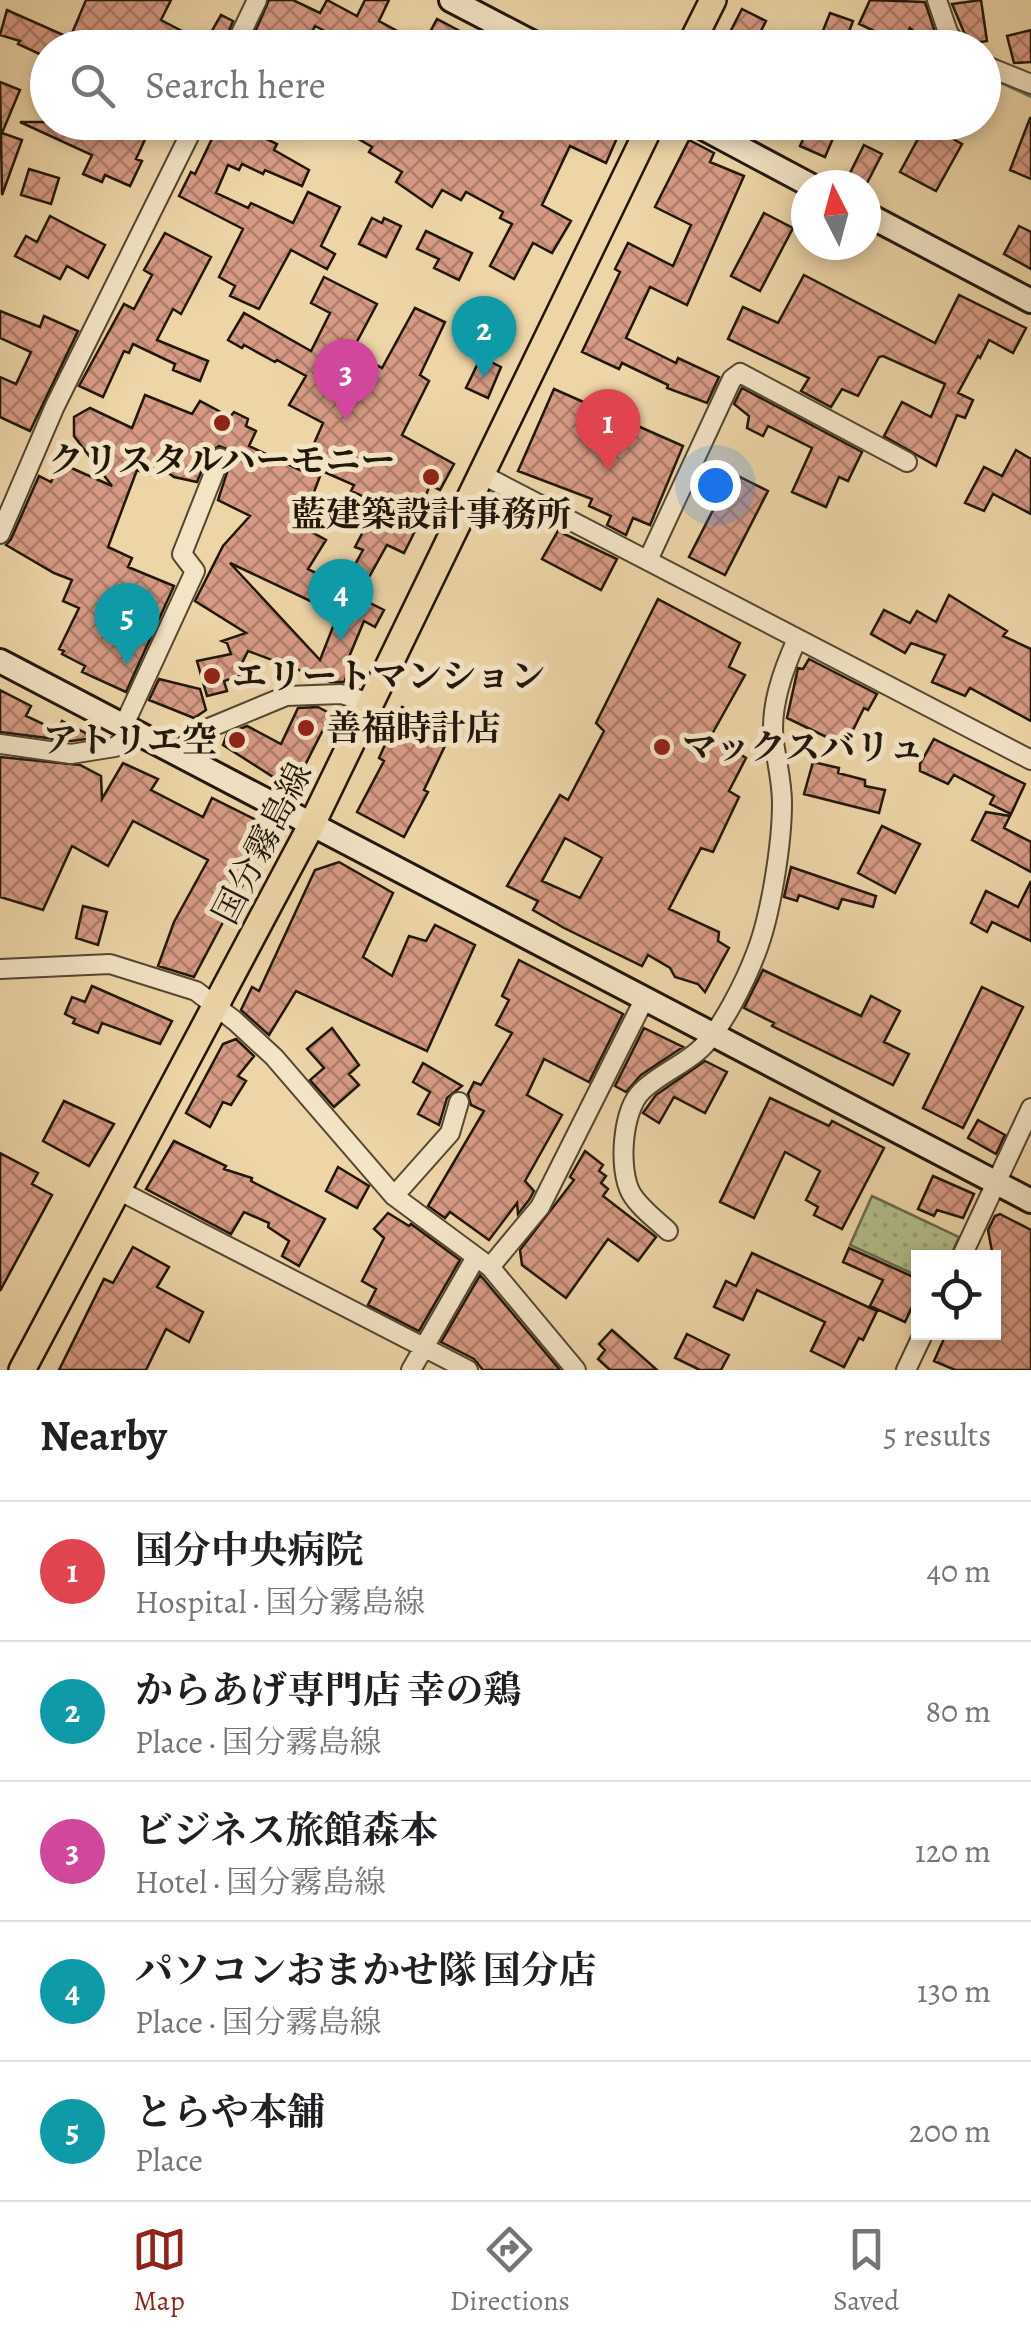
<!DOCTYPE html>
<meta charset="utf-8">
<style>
:root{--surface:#fff;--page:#f2f2f2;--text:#202124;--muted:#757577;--line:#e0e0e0;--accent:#8f2418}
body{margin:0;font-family:Alegreya,"Noto Serif JP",serif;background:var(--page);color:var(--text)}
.controls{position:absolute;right:30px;bottom:30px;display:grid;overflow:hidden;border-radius:0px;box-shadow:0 5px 15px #0003}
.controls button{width:90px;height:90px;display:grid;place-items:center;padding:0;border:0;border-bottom:2px solid var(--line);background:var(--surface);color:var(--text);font:50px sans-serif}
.compass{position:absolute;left:791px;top:170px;width:90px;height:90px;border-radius:50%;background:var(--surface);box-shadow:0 5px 15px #0003;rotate:354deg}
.you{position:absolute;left:715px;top:485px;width:35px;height:35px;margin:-25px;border:8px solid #fff;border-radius:50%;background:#1a73e8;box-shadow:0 0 0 15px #1a73e833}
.badge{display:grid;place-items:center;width:65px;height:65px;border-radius:50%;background:var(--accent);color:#fff;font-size:32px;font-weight:700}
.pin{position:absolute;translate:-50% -82px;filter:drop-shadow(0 2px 5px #0008)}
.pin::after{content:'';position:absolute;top:52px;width:35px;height:30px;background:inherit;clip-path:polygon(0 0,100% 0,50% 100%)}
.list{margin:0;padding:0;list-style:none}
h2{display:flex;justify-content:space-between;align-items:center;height:130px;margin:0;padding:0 40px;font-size:42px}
h2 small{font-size:32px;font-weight:400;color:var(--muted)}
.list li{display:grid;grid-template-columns:65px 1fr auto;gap:30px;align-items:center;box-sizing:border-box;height:140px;padding:0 40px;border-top:2px solid var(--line)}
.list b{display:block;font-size:38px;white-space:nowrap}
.list p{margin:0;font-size:32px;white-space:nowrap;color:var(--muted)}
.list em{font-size:32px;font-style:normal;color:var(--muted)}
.icon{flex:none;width:55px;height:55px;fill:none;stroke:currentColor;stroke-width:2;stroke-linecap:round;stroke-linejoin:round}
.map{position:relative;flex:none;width:1031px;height:1370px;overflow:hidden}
.search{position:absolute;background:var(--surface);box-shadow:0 5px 15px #0003;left:30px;right:30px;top:30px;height:110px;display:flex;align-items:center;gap:25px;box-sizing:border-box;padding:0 35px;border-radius:55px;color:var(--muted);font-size:38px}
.sheet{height:830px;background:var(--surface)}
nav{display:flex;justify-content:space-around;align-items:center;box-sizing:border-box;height:140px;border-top:2px solid var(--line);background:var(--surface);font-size:28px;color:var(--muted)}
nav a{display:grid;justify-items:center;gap:5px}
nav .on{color:var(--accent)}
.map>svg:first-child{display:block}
</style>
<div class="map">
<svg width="1031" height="1370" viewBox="0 0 1031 1370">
<defs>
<pattern id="grass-dots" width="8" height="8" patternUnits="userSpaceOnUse" patternTransform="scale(2.5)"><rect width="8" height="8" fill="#b4be8b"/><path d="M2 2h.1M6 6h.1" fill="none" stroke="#9aa377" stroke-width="1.8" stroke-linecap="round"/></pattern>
<pattern id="building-cross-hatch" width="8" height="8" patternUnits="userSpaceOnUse" patternTransform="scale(2.5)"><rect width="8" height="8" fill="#d79b85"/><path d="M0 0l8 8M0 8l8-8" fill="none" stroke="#ae7d6b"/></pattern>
</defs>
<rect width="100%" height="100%" fill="#edd5a8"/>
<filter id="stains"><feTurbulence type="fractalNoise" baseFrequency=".002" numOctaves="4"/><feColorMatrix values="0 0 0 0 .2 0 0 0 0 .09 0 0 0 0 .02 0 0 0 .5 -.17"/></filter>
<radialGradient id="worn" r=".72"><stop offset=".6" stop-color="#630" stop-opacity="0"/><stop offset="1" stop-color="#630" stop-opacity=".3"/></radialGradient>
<!-- grass -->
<path fill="url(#grass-dots)" stroke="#6a6a4b" stroke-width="2.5" d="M872,1196l87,41 -9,20 -32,1v18l-68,-31z"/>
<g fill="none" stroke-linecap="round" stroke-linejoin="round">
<!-- stream -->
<path stroke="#697869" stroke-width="6" d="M1003,82l28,13"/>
</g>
<!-- building -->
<path fill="url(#building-cross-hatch)" stroke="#20170b" stroke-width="2.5" fill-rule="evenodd" d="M86,0h85l-10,20 44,23 16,-28 12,6 -11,27h-174v10l-30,-14 2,-3 -20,-6 7,-25 63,28z
M269,0h24l27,13 7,-13 30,16 8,-16h24l-10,21 44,24 14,-26 55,29h-151l3,-7 -29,-15 -11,22h-56z
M870,0l55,2 11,33 -8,9 -18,-16 -8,16 -43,-20z
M981,0l6,41 -18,3 -17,-40z
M742,9l24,12 -14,27h-12l-14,-8z
M830,13l23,8 -10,27h-27z
M1031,30v32l-17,1 -7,-27z
M0,82l20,8 -18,43 20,7 -20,55z
M1030,118h1v61l-21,-9z
M20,122h56l32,15 7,-15h38l-17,37 6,2 -12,25 -25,-11 -3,7 -19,-8 9,-19z
M220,122h11l46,22 -3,6 35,20 -7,16 -37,-16 -2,4 -21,-10 -3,6 -11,-5 -12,28 32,15 3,-5 42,20 15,-31 32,15 -19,39 14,8 -8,15 -36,-19 -32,59 -29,-13 5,-10 -16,-9 24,-48 -64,-33 12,-24 4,2z
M330,122h160l32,14 6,-14h96l-18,41 -36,-17 -28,59 29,16 -19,32 -19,-10 -19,36 -24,-13 22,-42 -12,-6 3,-6 -37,-20 -5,8 -19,-10 -10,17 -36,-25 6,-10 -33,-20 3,-5z
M775,122h65l-15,35 -25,-11 4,-9z
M926,124l36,20 -26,47 -36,-19z
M689,140l25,13 -4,9 34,14 -57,129 -37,-18 -24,51 50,25 2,-5 41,19 -12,26 -40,-15 1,-3 -46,-22 -3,6 -37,-17 38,-80 -5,-3 13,-26 45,23 18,-41 -36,-18z
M864,145l18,9 -16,31h-22z
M29,169l30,9 -8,26 -30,-9z
M764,213l29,15 -33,63 -29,-15z
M50,216l55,29 -17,33 -21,-12 -7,13 -45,-23 11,-20 11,6z
M372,218l10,5 2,-5 17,8 -15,31 -27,-13z
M1019,226l12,6v37l-27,-15z
M426,231l46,22 -13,27 -25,-12 5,-9 -22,-10z
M165,233l46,24 -30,57 -8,-5 -16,31 51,21 -8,20 -27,-11 2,-6 -42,-20 -4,9 -5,-2 -21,46 -24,-11 45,-82 10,5 18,-34 -8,-5z
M804,275l131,68 24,-48 67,33 -13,25 -24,-13 -9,18 -2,-2 -20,37 15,7 -8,18 -8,-3 -21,51 -52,-30 18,-34 29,15 14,-33 -62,-28 -4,1 -21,39 -16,-7 -11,18 -30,-16 8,-13 -81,-39 15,-32 35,16z
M324,277l53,27 -25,47 30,17 33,-60 30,14 -25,53 9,6 -27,54 52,29 -14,26 -10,-5 -16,40 3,2 -13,26 -17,-8 -29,52 26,13 -9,17 -11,-6 -18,43 5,2 -7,16h-13l-83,-31 -8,16 11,5 -27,9 3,10 -20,5 -10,-35 34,-7 -4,-11 -5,-2 24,-8 -51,-32 28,-55 27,-30 -32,-16 14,-43 -3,-7 -10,-4 -10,7 -12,29 -23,-5 -19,-14 -6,12 -12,-5 -29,77 24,11 -4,9 46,19 -48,106 -44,-20 3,-6 -23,-12 2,-3 -5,-2 20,-41 -16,-7 9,-21 -18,-7 -48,-28 5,-6 28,-63 12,6 9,-19 52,23 -38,-50v-19l16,-9 42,20 13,-33 47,19 8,-13 30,16 4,-5 14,7 -2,7 10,5 -7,15 53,25 21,-48 -34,-18 17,-29 -29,-16 -2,2 -31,-17 -2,3 -14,-8 16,-27 67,38 19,-38 -19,-10zM322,471l32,14 -3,6 27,12 -23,44 8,3 -20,36 -35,-17 18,-29 -25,-14zM230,563l108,51 -18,46z
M0,311l40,16 4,-11 34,15 -48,100 -30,-14v-40l16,7 15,-32 -31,-14z
M481,357l20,10 -13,31 -22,-10z
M742,388l120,64 -14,29 -9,-4 -13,30 -34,-15 20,-44 -44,-22 -5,10 -16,-8 2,-12 -15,-12z
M554,389l129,57 -33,79 -17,-7 -7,17 -19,-10 4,-9 -22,-10 3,-7 -74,-28z
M1016,450l15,9v55l-38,-20 -9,17 -19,-8 19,-36 18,9z
M732,473l36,18 -43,84 -36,-18z
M558,531l59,28 -16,31 -59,-31z
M949,595l58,36 -4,5 28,13v72l-61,-33 -5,8 -33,-14 13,-27 -34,-12 -6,10 -34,-19 13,-24 26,13 7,-12 19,11z
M658,599l82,44 -11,24 16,8 -34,61 35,22 -17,33 10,6 -26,55 -12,-4 -32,61 50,23 -1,9 11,7 -24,44 -7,-8 -23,-7 -5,-9 -22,-13 -6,11 -78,-38 -31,-18 5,-9 -31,-15 53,-91 8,5 36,-69 -8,-8zM565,838l37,20 -22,40 -38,-17z
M809,659l68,35 -9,16 -4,-2 -19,38 -58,-28 11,-50 5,1z
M159,679l41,10 6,21 -12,8 -45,-18z
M0,690l31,16 -5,10 32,15 4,-10 33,17 -24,3 -71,-9z
M318,707l13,7 -31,61 -19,7 -58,-37 4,-11 20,-8 34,18 17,-36z
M402,707l50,24 -28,59 4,2 -24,45 -47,-25 27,-51 -5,-3z
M934,739l91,45 -14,30 -21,-10 4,-8 -40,-21 -6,9 -28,-13v-7z
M0,757l80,8 21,11 1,23 21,-36 35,16 -7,11 52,27 9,-19 42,21 12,22 -72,136 -36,-11 16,-44 34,-62 -75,-39 -25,45 -36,-20 -29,64 -43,-13z
M813,762l26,6 -1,5 27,7v6l20,4 -6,23 -75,-19z
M986,812l24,4 -6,12 27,14v30l-59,-32z
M882,826l38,18 -25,49 -37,-20z
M339,862l54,31 -30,64 29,19 17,-40 17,5 9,-16 40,20 -48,106 -131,-60 -27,44 -28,-25 11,-23 7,4 56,-121z
M791,867l85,29 -3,11 -31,-8 -4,10 -39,-14 -2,6 -13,-4z
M1031,881v60l-39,-19 -5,10 -16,-9 15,-32 32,16z
M83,906l24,6 -9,33 -22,-7z
M519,960l104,54 -34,68 -45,-23 -17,36 35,20 -37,66 9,10 -5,9 -11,14 -1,-11 -28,37 -39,-28 -5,6 -17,-12 56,-95 -13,-6 -3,-11 6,-12 7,3 31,-52 -16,-8 13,-25 -7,-4z
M763,970l98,46 10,-20 29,15 -16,31 25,12 -16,31 -121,-59 2,-3 -30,-15z
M92,986l80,35 -12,23 -58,-21 -4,10 -25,-10 2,-4 -10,-5 7,-17 13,5z
M982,987l41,20 -60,121 -40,-20z
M332,1028l27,37 -10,9 10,11 -25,22 -24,-27 14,-12 -17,-19z
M644,1028l39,19 -42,28 -15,17 -11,-6z
M236,1039l18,17 -16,20 8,5 -15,24 -8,-3 -13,25 -24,-14 37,-69z
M705,1061l22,11 -22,41 -31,-16 -15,26 -16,-10 13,-18z
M423,1063l39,23 -15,12 -8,27 -21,-11 12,-22 -17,-10z
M770,1098l59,28 3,-5 52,27 -42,81 -28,-14 4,-8 -12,-7 14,-29 -35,-19 -31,66 -34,-16z
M64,1101l50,23 -25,42 -46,-25z
M978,1120l27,15 -9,19 -28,-16z
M174,1141l52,25 -2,3 28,9 -1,3 74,38 -26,47 -17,-10 7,-15 -21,-14 1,-4 -25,-11 -13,22 -85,-45z
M585,1151l18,14 -4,6 7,5 -5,7 7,6 -5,7 53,41 -18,24 -30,-22 -42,59 -44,-33 -2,-15 54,-70 -4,-3z
M0,1153l38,20 -6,11 20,11 -52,96z
M338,1167l31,19 -12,22 -31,-17z
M933,1176l41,18 -11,24 -26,-8 -3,6 -16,-7z
M388,1213l21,13 2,-2 49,36 -41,71 -51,-26 8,-16 -14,-8 22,-43 -10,-9z
M1000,1214l31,16v140h-76l-21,-9 13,-29h47v-70l-6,-32 7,-14z
M133,1247l36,20 -12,20 46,25 -14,30 -23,-13 -20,41h-87l45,-91 9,4z
M849,1248l69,31v15l-13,28 -35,-16 13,-26 -40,-18z
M752,1253l125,58 -14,29 -4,-2 -15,29 -33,-16 14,-29 -68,-32 -14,30 -29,-13 12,-26 10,5z
M480,1275l1,1 79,94h-77l-9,-11 -33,-17z
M612,1330l45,40h-47l-12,-11 7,-9 -6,-6z
M687,1334l42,21 -8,15h-21l-25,-12z"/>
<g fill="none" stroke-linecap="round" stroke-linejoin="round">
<!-- street casing -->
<g stroke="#534632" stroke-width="22">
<path id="street" d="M937,0l11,32 10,16
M234,48l23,-48
M984,65l47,19
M481,474l550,286
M0,534l55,-128 141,-284
M648,560l84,-181 8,-6 167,89
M124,725l71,-154 -13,-17 38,-96
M0,744l71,10 44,-7 20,-16
M180,754l12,-19 94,-39 55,-2 30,9
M0,969l110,-5 86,27 39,30 39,36 120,139 96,71 86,103
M116,1189l352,181
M394,1196l56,-63 9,-31
M668,1231c-13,-12 -29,-24 -37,-38 -13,-24 -9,-83 11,-102 16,-16 39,-25 56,-40 22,-18 48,-71 58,-98 15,-38 26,-110 26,-150 0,-21 -5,-40 -8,-61 -5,-34 9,-72 23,-103
M961,1258l70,-150
M490,1267l50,-60 104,-207
M411,1370l65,-113
M906,1370l18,-38"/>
</g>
<!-- secondary casing -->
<g stroke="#20170b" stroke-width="28">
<path id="secondary" d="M451,0l92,48
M692,122l118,63
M866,214l165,87
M0,661l1031,540"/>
</g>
<!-- primary casing -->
<g stroke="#20170b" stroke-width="30">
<path id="primary" d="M689,48l24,-48
M22,1370l290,-546 340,-702"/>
</g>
<!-- street -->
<use href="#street" stroke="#f3e4c6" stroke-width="18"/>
<!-- secondary -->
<use href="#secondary" stroke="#f3e4c6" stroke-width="22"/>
<!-- primary -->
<use href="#primary" stroke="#edd5a8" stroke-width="25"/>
</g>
<!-- markers -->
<g fill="#8f2418" stroke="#f3e4c6" stroke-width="4">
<circle cx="222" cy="423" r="10"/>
<circle cx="431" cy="477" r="10"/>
<circle cx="212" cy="676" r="10"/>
<circle cx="306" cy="728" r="10"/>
<circle cx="237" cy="740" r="10"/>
<circle cx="662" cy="747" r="10"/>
</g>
<g text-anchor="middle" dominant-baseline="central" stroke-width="10" stroke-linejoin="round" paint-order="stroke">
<!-- poi labels -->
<g font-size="35" font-weight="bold" fill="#20170b" stroke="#f3e4c6" text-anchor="start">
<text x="222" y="460" text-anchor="middle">クリスタルハーモニー</text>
<text x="431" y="514" text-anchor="middle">藍建築設計事務所</text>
<text x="232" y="676">エリートマンション</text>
<text x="326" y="728">善福時計店</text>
<text x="217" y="740" text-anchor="end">アトリエ空</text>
<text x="682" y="747">マックスバリュ</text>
</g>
<!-- street labels -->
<g font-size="35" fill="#20170b" stroke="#f3e4c6">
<text transform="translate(262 843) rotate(-63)">国分霧島線</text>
</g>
</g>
<rect width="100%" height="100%" filter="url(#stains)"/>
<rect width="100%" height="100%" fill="url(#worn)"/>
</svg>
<div class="controls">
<button><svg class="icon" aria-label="locate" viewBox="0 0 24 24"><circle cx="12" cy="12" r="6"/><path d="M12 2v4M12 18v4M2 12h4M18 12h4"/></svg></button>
</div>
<svg class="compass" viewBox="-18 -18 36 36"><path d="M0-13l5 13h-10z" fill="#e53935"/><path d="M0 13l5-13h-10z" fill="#757577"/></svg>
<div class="you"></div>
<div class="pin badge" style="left:608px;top:471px;background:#e0444e">1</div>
<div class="pin badge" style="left:484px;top:378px;background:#0f9aa8">2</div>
<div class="pin badge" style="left:346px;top:421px;background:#d1479c">3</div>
<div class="pin badge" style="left:341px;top:641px;background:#0f9aa8">4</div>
<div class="pin badge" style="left:127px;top:665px;background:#0f9aa8">5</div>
<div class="search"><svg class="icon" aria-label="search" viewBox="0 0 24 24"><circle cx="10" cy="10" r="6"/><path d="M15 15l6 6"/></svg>Search here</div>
</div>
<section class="sheet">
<h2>Nearby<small>5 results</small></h2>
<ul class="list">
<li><span class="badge" style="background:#e0444e">1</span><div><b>国分中央病院</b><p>Hospital · 国分霧島線</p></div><em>40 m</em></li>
<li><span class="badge" style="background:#0f9aa8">2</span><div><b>からあげ専門店 幸の鶏</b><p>Place · 国分霧島線</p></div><em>80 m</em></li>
<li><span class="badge" style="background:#d1479c">3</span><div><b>ビジネス旅館森本</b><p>Hotel · 国分霧島線</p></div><em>120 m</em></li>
<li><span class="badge" style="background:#0f9aa8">4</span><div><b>パソコンおまかせ隊 国分店</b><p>Place · 国分霧島線</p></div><em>130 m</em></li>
<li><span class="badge" style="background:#0f9aa8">5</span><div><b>とらや本舗</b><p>Place</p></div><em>200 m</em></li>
</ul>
</section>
<nav>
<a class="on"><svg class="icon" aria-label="map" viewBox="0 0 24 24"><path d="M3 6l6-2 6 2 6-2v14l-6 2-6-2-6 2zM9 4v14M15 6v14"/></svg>Map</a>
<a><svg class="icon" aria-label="directions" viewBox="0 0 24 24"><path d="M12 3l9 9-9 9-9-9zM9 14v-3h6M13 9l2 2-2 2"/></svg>Directions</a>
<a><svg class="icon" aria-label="saved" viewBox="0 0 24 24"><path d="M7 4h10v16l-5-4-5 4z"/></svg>Saved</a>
</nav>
